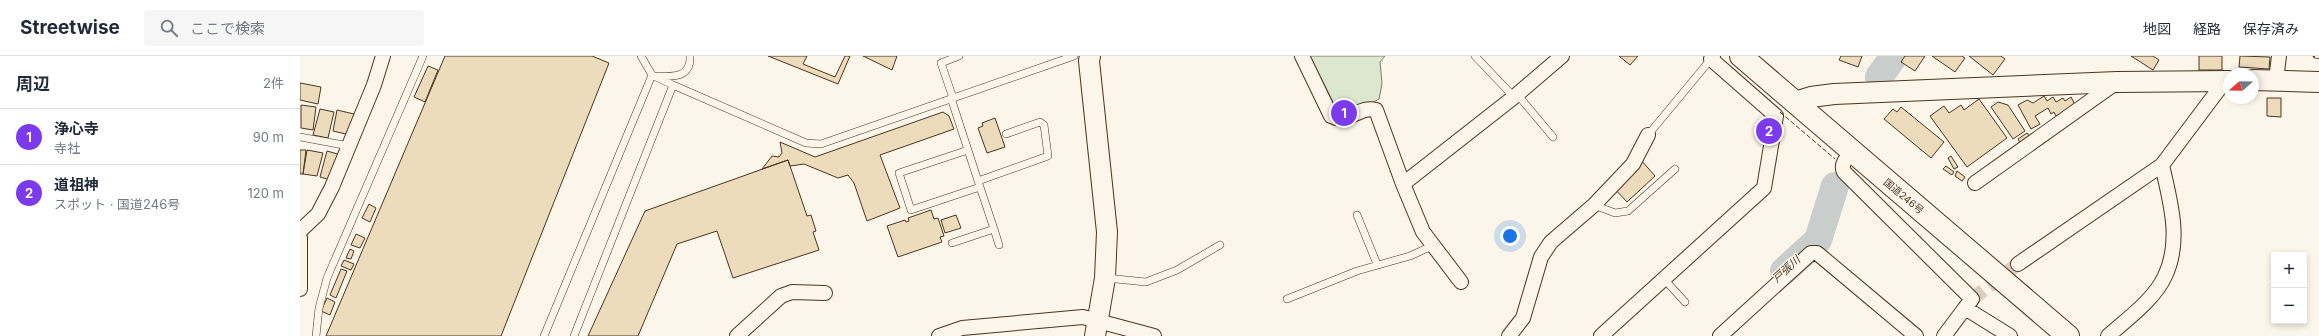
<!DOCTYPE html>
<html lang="ja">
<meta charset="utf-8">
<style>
:root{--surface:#fff;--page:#f6f6f7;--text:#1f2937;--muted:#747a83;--line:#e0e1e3;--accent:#7c3aed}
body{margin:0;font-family:Inter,"Noto Sans JP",sans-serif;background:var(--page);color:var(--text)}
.controls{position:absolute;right:12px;bottom:12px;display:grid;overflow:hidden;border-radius:4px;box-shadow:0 2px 6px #0003}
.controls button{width:36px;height:36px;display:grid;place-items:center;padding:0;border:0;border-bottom:1px solid var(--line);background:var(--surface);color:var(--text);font:20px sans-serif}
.compass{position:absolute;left:1923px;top:12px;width:36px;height:36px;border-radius:50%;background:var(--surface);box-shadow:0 2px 6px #0003;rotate:250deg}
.you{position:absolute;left:1210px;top:180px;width:14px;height:14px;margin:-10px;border:3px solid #fff;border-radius:50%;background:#1a73e8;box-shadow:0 0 0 6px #1a73e833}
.badge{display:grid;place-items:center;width:26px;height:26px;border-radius:50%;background:var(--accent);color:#fff;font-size:13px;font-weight:700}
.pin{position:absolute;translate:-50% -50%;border:2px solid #fff;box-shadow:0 1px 4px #0006}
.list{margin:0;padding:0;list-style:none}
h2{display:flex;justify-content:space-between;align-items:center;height:52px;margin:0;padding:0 16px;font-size:17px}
h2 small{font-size:13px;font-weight:400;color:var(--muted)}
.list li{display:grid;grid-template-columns:26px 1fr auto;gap:12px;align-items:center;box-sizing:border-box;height:56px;padding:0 16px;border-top:1px solid var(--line)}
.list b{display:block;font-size:15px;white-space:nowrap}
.list p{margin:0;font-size:13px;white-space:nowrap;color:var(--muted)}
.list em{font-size:13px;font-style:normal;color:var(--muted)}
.icon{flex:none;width:22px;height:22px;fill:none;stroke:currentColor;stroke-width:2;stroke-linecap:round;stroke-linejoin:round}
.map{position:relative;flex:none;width:2019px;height:280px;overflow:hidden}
header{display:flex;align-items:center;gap:24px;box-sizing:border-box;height:56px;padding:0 20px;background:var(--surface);border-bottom:1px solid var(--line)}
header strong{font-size:19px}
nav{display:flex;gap:22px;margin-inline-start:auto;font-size:14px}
.search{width:280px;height:36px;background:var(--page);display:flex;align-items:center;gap:10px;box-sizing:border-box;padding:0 14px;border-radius:4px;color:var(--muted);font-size:15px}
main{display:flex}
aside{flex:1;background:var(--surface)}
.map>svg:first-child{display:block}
</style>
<header>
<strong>Streetwise</strong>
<div class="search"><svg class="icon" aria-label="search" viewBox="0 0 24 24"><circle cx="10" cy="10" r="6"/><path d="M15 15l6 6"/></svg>ここで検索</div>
<nav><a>地図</a><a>経路</a><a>保存済み</a></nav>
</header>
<main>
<aside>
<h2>周辺<small>2件</small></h2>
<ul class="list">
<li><span class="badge">1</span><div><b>浄心寺</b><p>寺社</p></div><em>90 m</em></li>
<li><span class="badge">2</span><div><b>道祖神</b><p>スポット · 国道246号</p></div><em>120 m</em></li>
</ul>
</aside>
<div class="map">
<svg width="2019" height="280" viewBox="0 0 2019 280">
<rect width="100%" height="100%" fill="#fbf6e9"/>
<!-- green -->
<path fill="#dce7d0" stroke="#887966" d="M1010,0h75l-5,6 2,22 -3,15 -29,16 -11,-1z"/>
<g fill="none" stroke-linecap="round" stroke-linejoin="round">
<!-- river -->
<path stroke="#c9cecd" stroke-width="28" d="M1579,21l15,-21
M1484,215l34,-31 17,-54"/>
</g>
<!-- building -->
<path fill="#ecdcbc" stroke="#4a3520" d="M145,0h147l17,7 -108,273h-175z
M468,0h39l-4,8 32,13 10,-21h5l-12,28z
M563,0h34l-5,14z
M1319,0h19l-8,9z
M1541,0h21l-4,11 -19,-7z
M1605,0h20l-10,15 -14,-9z
M1632,0h30l3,2 -10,14z
M1669,0h32l4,3 -12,16z
M1831,0h22l6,4 -6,10z
M1899,0h23v14h-23z
M1940,0l30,1 -1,12 -30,-2z
M128,10l10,4 -13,32 -11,-5z
M0,27l21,4 -3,17 -18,-4z
M1744,40l3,5 6,-4 3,5 7,-4 2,3 6,-4 4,8 -19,11 -2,-4 -3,2 -3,-6 -13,8 5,8 -9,5 -13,-24 9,-5 6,3z
M1967,42h14v19l-14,-1z
M1679,43l28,39 -40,29 -37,-51 14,-10 5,7 12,-8 3,5z
M1698,46l10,3 17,26 -12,8 -22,-32z
M1,49l15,2 -3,23 -12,-2z
M1601,51l43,35 -13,16 -47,-39 9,-10 4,3z
M20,53l14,3 -6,26 -15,-3z
M37,54l17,4 -4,21 -17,-4z
M643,56l6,4 5,13 -74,26 20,53 -33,13 -13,-38 -6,-8 -10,3 -34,-14 -14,2 -2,-6 -26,9 10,-13 7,1 3,-4 -2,-11 35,15z
M695,62l10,29 -18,6 -9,-25 5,-2 -1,-3z
M1727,77l3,4 -10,6 -2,-4z
M0,94h6l-3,24h-3z
M7,94l16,3 -6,23 -14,-2z
M27,95l14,4 -7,26 -14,-4z
M1651,100l7,11 -4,2 -6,-11z
M488,104l19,56 4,-1 5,16 -3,1 6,18 -86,28 -16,-47 -40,13 -39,92h-50l57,-125z
M1341,104l14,16 -28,26 -14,-15z
M1646,110l8,6 -2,3 -9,-6z
M1657,115l8,6 -3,4 -7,-5z
M69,148l7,4 -6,14 -8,-4z
M631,154l3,9 4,-1 6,18 -4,1 2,5 -44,15 -11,-31 18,-6 1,2 3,-1 -1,-3z
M656,159l5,13 -16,5 -4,-13z
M56,178l9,4 -5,10 -9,-3z
M50,193l4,2 -3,8 -5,-1z
M44,204l10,4 -3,6 -10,-4z
M41,213l6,2 -11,27 -6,-3z
M27,242l8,4 -5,13 -9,-4z"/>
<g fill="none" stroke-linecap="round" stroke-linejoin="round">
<!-- street-tunnel -->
<path stroke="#d8cfc1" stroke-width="14" stroke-dasharray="14 7" stroke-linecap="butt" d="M1672,243l46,-35"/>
<!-- lane casing -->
<g stroke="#4a3520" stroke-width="8">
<path id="lane" d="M341,0l11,19 21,10 133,58 15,1 253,-88
M1175,0l39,41
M358,20c17,1 33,1 32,-20
M1217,38l36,43
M651,42l29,89 -69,23 -12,-37 69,-23
M653,42l-12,-35 18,-7
M1348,79l63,-76
M0,81l49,9
M678,125l70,-25 -4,-31 -4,-3 -34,12
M1294,149l21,8 13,-2 47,-42
M1057,159l20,49
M694,173l5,16
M652,187l42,-14 -14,-42
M806,222l40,4 31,-12 43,-25
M1364,223l21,23
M987,243l70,-28 53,-15 22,-10
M16,280l3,-28 8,-30 96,-222
M244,280l108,-261
M274,280l99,-251"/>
</g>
<!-- street casing -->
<g stroke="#4a3520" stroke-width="16">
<path id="street" d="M1002,0l29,60c18,9 28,-11 45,-6l27,74
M1976,24l3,-24
M1553,96c-6,6 -13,11 -9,20l128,127 -7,9
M1675,127l142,-101
M0,175l18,-17 14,-27 42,-102 9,-29
M0,182v51
M1718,208l144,-99 63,-84
M1161,226l-38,-50 -20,-48 111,-87 48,-41
M437,280l44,-40 11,-4 33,1
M639,280l23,-8 121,-11 71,19
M1209,280l14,-18 18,-61 10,-15 43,-37 39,-41 15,-29
M1301,280l163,-148 12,-72 -65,-57 2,-3
M1420,280l91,-83h6l99,83
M1644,280l21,-28 45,28
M1808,280c19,-17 46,-36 57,-60 17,-36 5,-75 -3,-111"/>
</g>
<!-- secondary casing -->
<g stroke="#4a3520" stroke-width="22">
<path id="secondary" d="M790,0l-1,5 18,171 -2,46 -10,58
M1953,24l66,2
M1495,46l16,-5 23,-3 283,-12 112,-1"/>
</g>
<!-- highway casing -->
<g stroke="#4a3520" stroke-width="24">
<path id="highway" d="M1441,0l327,280"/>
</g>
<!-- lane -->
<use href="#lane" stroke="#fbf6e9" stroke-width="7"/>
<!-- street -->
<use href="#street" stroke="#fbf6e9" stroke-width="14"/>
<!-- secondary -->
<use href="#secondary" stroke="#fbf6e9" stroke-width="20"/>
<!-- highway -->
<use href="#highway" stroke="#fbf6e9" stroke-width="22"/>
<!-- rail casing -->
<g stroke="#4a3520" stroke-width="4.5">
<path id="rail" d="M2015,0l4,1"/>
</g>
<!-- rail -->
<use href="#rail" stroke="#fbf6e9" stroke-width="3" stroke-dasharray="9" stroke-linecap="butt"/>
<!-- fence -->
<path stroke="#4a3520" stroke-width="1" stroke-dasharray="5 2" stroke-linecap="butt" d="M1480,56l55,47"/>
</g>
<g text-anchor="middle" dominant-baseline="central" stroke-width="3" stroke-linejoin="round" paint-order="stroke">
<!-- street labels -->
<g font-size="10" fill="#4a3520" stroke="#fbf6e9">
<text transform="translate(1604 140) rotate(40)">国道246号</text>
</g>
<!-- water labels -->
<g font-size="11" font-style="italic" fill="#4a3520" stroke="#fbf6e9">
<text transform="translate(1486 213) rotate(-42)">戸張川</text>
</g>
</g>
</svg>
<div class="controls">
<button>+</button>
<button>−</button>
</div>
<svg class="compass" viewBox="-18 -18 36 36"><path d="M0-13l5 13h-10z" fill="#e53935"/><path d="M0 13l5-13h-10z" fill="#747a83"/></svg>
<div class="you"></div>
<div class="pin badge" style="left:1044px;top:57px">1</div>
<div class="pin badge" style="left:1469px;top:75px">2</div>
</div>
</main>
